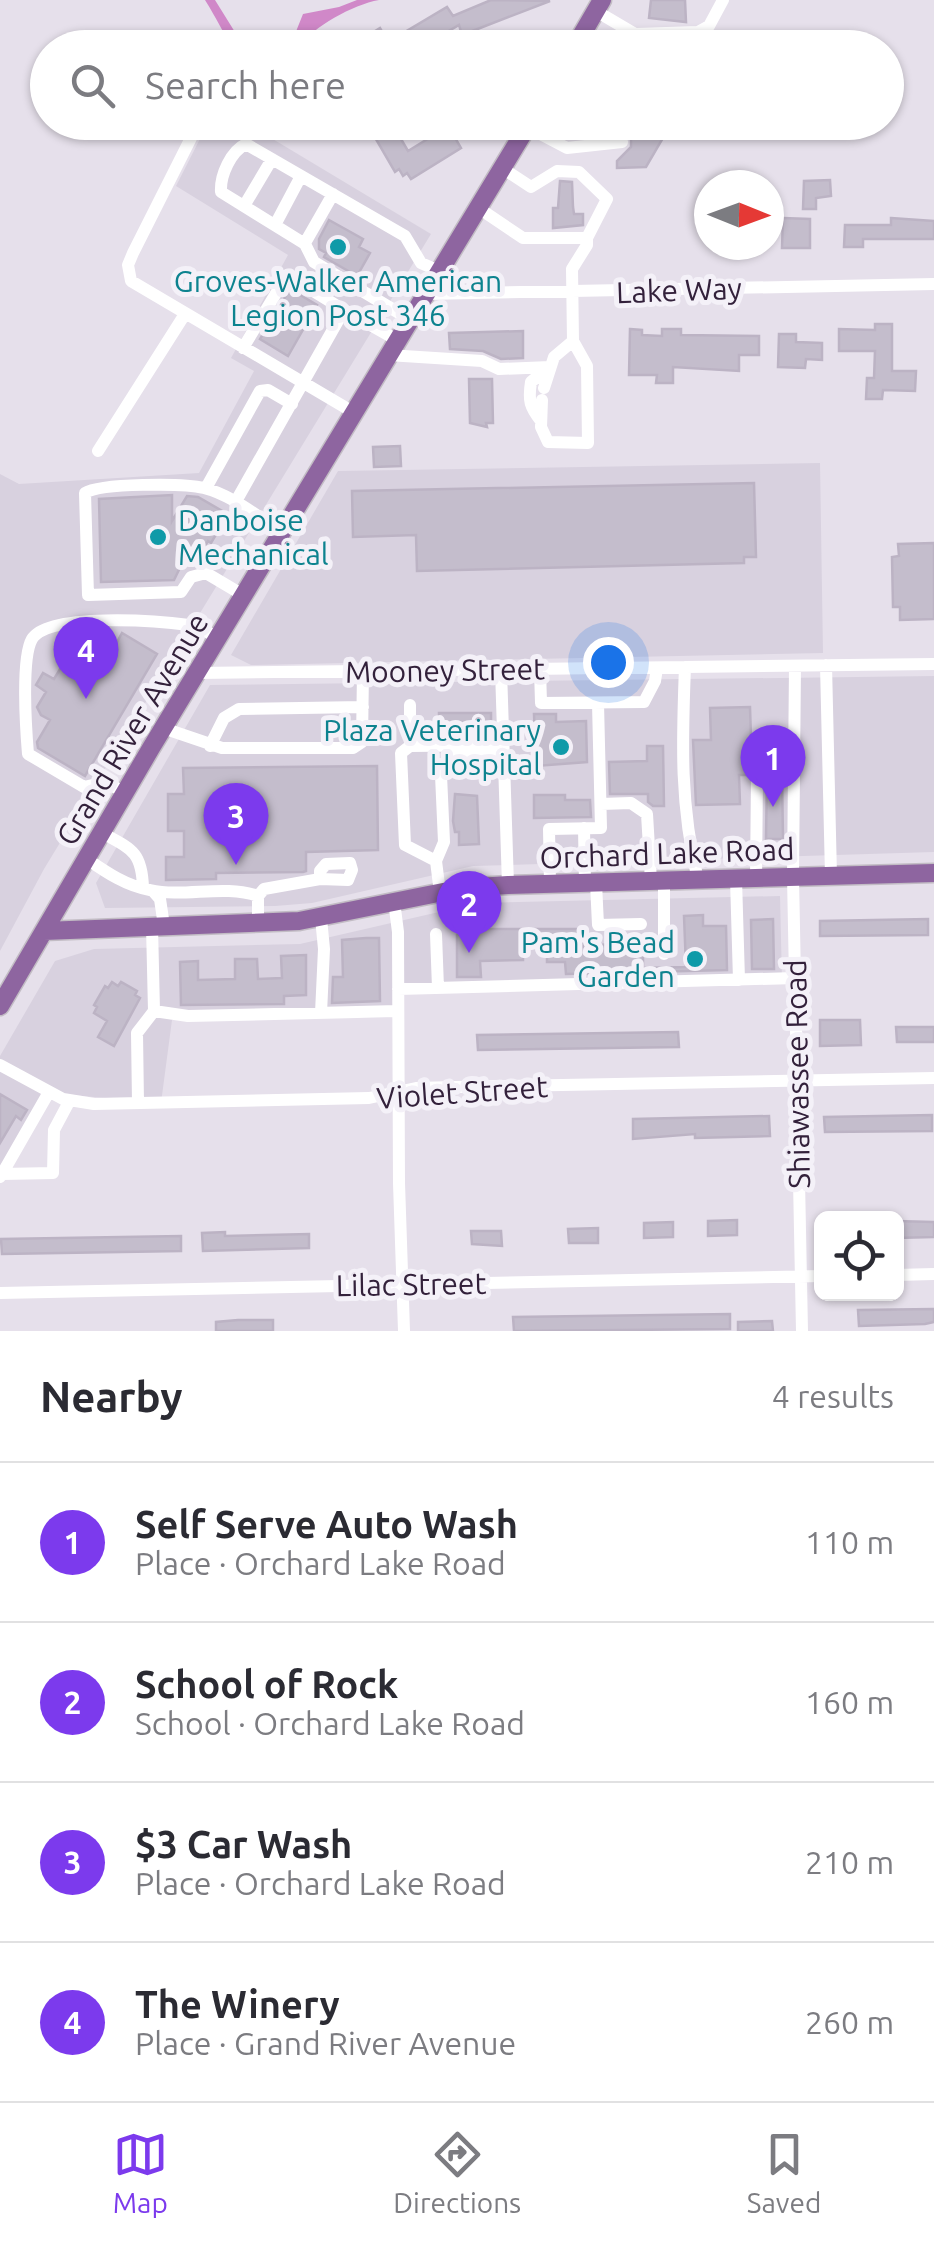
<!DOCTYPE html>
<meta charset="utf-8">
<style>
:root{--surface:#fff;--page:#f7f7f7;--text:#2b2b33;--muted:#7c7c81;--line:#e1e1e2;--accent:#7c3aed}
body{margin:0;font-family:Ubuntu,sans-serif;background:var(--page);color:var(--text)}
.controls{position:absolute;right:30px;bottom:30px;display:grid;overflow:hidden;border-radius:15px;box-shadow:0 2px 8px #0004}
.controls button{width:90px;height:90px;display:grid;place-items:center;padding:0;border:0;border-bottom:2px solid var(--line);background:var(--surface);color:var(--text);font:50px sans-serif}
.compass{position:absolute;left:694px;top:170px;width:90px;height:90px;border-radius:50%;background:var(--surface);box-shadow:0 2px 8px #0004;rotate:91deg}
.you{position:absolute;left:608px;top:662px;width:35px;height:35px;margin:-25px;border:8px solid #fff;border-radius:50%;background:#1a73e8;box-shadow:0 0 0 15px #1a73e833}
.badge{display:grid;place-items:center;width:65px;height:65px;border-radius:50%;background:var(--accent);color:#fff;font-size:32px;font-weight:700}
.pin{position:absolute;translate:-50% -82px;filter:drop-shadow(0 2px 5px #0008)}
.pin::after{content:'';position:absolute;top:52px;width:35px;height:30px;background:inherit;clip-path:polygon(0 0,100% 0,50% 100%)}
.list{margin:0;padding:0;list-style:none}
h2{display:flex;justify-content:space-between;align-items:center;height:130px;margin:0;padding:0 40px;font-size:42px}
h2 small{font-size:32px;font-weight:400;color:var(--muted)}
.list li{display:grid;grid-template-columns:65px 1fr auto;gap:30px;align-items:center;box-sizing:border-box;height:160px;padding:0 40px;border-top:2px solid var(--line)}
.list b{display:block;font-size:38px;white-space:nowrap}
.list p{margin:0;font-size:32px;white-space:nowrap;color:var(--muted)}
.list em{font-size:32px;font-style:normal;color:var(--muted)}
.icon{flex:none;width:55px;height:55px;fill:none;stroke:currentColor;stroke-width:2;stroke-linecap:round;stroke-linejoin:round}
.map{position:relative;flex:none;width:934px;height:1331px;overflow:hidden}
.search{position:absolute;background:var(--surface);box-shadow:0 2px 8px #0004;left:30px;right:30px;top:30px;height:110px;display:flex;align-items:center;gap:25px;box-sizing:border-box;padding:0 35px;border-radius:55px;color:var(--muted);font-size:38px}
.sheet{height:770px;background:var(--surface)}
nav{display:flex;justify-content:space-around;align-items:center;box-sizing:border-box;height:140px;border-top:2px solid var(--line);background:var(--surface);font-size:28px;color:var(--muted)}
nav a{display:grid;justify-items:center;gap:5px}
nav .on{color:var(--accent)}
.map>svg:first-child{display:block}
</style>
<div class="map">
<svg width="934" height="1331" viewBox="0 0 934 1331">
<rect width="100%" height="100%" fill="#e6e0eb"/>
<!-- built -->
<path fill="#d8d1df" d="M208,123h38l185,111 -387,635 -44,82v-477l19,10 180,-11 55,-102 -23,-13 57,-103 -112,-69z
M820,463l3,190 -572,12 -20,-10 107,-184z
M934,676v176l-461,14 -161,37 -37,3 -170,2 -9,-25 114,-198z
M780,896l2,85 -383,8v28l-227,3 -11,83 -112,-10 -49,83v-120l55,-95 39,-12 206,-5 178,-41z"/>
<!-- water -->
<path fill="#d088c8" d="M205,0h10l23,37 11,7 14,-5 18,8c-61,1 -46,1 -76,-47z
M357,0h22c-27,5 -64,26 -81,47h-15l10,-8 10,-25 36,-7z"/>
<!-- building -->
<path fill="#c4bdcc" stroke="#bcb3c4" stroke-width="2.5" d="M491,0l59,1 -88,34 -3,-10 -39,23h-72l32,-20 8,14 59,-35 6,9z
M651,0h34l1,22 -37,-4z
M366,122h25l17,29 39,-24 -2,-5h30l-21,14 7,12 -50,31 -4,-6 -4,3 -4,-7 -4,3z
M641,122h51l-1,16 -27,-2 -18,31 -29,1v-7l14,-14v-9z
M830,180l1,16 -15,2v11h-13l1,-28z
M560,181l12,1 1,25 1,7h9v11l-30,3v-20h5z
M783,218l27,1v29h-28z
M891,218l43,3v18h-71v8h-19l1,-22h46z
M329,220l34,19 -4,8 11,6 -13,23 -33,-19 2,-4 -7,-4v-10z
M290,289l27,16 -29,51 -28,-17z
M875,324h17v47h24l-1,20 -32,-1 -1,9h-16l1,-21h7l1,-27h-36v-22l36,1z
M630,329l12,1v5l20,1v-7h19v6l78,1v19h-20v16l-66,-4v16h-17l1,-8h-28z
M523,331v27l-22,1 -18,-8 -33,-2 -1,-16z
M779,334h17v8l26,1v17l-16,-1 -1,9 -27,-1z
M469,379h23l1,44h-7l1,4 -17,-4z
M400,446l1,20 -27,1 -1,-20z
M754,483l2,74h-12v6l-327,8 -1,-36 -63,2 -1,-46z
M172,495v26l15,-25 11,1 26,15 -10,19 3,2 -6,10 -3,-2 -10,16 -10,-6 -14,29 -73,2 -2,-83z
M934,543v76l-34,1v-13h-7l-1,-50 7,-1 -1,-12z
M94,631l22,13 6,-11 35,21 -72,122 -47,-28 -1,-6 13,-22 -9,-5 -4,-8 9,-15 -10,-7 7,-12 11,6 11,-18 -9,-13 16,1 10,-17z
M750,707l2,61 -5,7h-8l1,29 -44,1 -3,-65h18l-1,-32z
M439,713h52v22l-52,1z
M534,714h22v8l30,-1 1,41 -51,4z
M647,746h16l1,60h-11l-5,-4v-8h-38l-1,-32 38,-1z
M377,766l1,84 -72,2v19l-3,1 -87,1v6l-50,1v-23h18v-26h-16v-37h16l-1,-26z
M767,774h15l1,65h-17z
M455,794l22,2 2,48 -20,1v-13h-4l-2,-11z
M534,795h31v5h25l1,17 -57,1z
M703,915v11h23l1,44 -161,4 -1,-12h-18v-21l-24,1v18l-43,1 1,16h-24v-42l11,-1 3,-5h111l1,18 36,-4v3l24,-1v23l43,-1 -2,-51z
M773,919l1,50h-22l-1,-49z
M928,919v16l-108,1v-15z
M366,938h13l1,63 -48,2 1,-26h10l-1,-37z
M306,955v40l-22,1v8l-103,1 -1,-43 18,-1v19l37,-1v-20h22l1,20 24,-1 -1,-22z
M112,982l6,4 3,-4 16,9 -2,4 5,3 -26,48 -16,-9 9,-16 -13,-8 3,-6 -3,-2 11,-19 3,2z
M820,1020h40l1,25 -41,1z
M896,1027h38v15h-37z
M678,1032l1,15 -201,3 -1,-15z
M0,1094l27,16 -6,10 -5,-4 -16,27z
M932,1115v16l-107,1 -1,-15z
M769,1116l1,20 -75,2v-4l-62,5v-20z
M737,1220v15l-29,1v-15z
M896,1221l38,1v15l-38,1z
M673,1222v15l-29,1v-15z
M598,1228v15h-29l-1,-14z
M471,1231h30l1,15 -30,-2z
M225,1232v4l84,-2v14l-106,3 -1,-18z
M181,1236v15l-179,3 -1,-15z
M934,1309v13l-9,2 -66,2 -1,-16z
M730,1314v15l-216,2 -1,-14z
M238,1320h35v11h-57v-9z
M772,1321l1,10h-35v-9z"/>
<g fill="none" stroke-linecap="round" stroke-linejoin="round">
<!-- major casing -->
<g stroke="#c2bcc4" stroke-width="21">
<path id="major" d="M574,48l28,-48
M44,931l255,-10 164,-33 45,-3 426,-12
M0,1006l151,-258 379,-626"/>
</g>
<!-- minor -->
<path stroke="#fff" stroke-width="12" d="M596,11l39,23 63,-2 11,-6 14,-26
M199,122l-66,131 -5,12 3,16 222,131
M498,122l25,12
M527,127l40,21 55,-6
M502,168l29,19 26,-16 22,1 28,27 -20,39
M244,206l28,-47
M477,207l46,31h64v7l-15,24 1,72 14,25 1,77 -40,-1 -7,-15 1,-27
M275,225l26,-49
M305,243l28,-49
M425,294l509,-10
M409,319l-95,-57 -9,-18 -84,-52c-1,-17 10,-41 25,-48l159,92 16,27 18,8
M243,348l44,-73 57,35
M388,355l94,6 17,8 51,-2
M544,388l10,-31 19,-16
M541,421c-11,-14 -13,-20 -10,-39l17,-14
M98,451l87,-137
M206,488l54,-97 8,-1 24,14
M235,503l109,-193 53,30
M243,595l-37,-22 -15,4 -10,15 -93,3 -3,-102c15,-10 100,-10 119,-5 28,7 54,29 78,44
M826,665l5,211
M795,666l-2,211 9,454
M685,667c-3,76 -5,139 13,213
M540,669l1,34 103,-1 11,-21 2,-13
M501,670l7,215
M197,673l737,-9
M163,728l59,20h131l9,-6 1,-71
M210,746l14,-28 15,-9 124,-2
M410,746v-41
M126,793l-21,-11 -21,5 -56,-33c-2,-24 -7,-96 4,-115 16,-27 128,-18 157,-14 11,2 20,8 29,13
M601,804l30,-1 16,11 4,67
M584,828l1,55
M102,833c30,16 40,19 41,55
M87,859c19,13 39,27 63,31 35,8 73,-6 108,6
M436,861l-31,-16 -4,-92 9,-7 92,-1
M756,878l1,-102
M736,879l3,101
M664,881v73
M596,883l2,42 43,-1
M550,884l-1,-55 52,-1 -3,-125
M153,891l7,8 4,27
M440,893l-4,-32 8,-19 -3,-67 3,-12 9,-6 49,-1
M394,901l4,31 1,251 5,148
M258,923v-27l6,-7 56,-10 28,1 4,-10 -2,-7 -24,1 -6,7v8
M436,934l2,54
M398,989l397,-11
M154,1011l34,5 210,-5
M321,1013l3,-64 -3,-31
M0,1065l63,34 31,5 275,-6 47,-10 39,-1 479,-9
M138,1103l-1,-70 17,-22 -2,-85
M2,1174l47,-82
M0,1177l2,-3 51,-1 1,-43 16,-30
M896,1275l38,-1
M0,1293l822,-17"/>
<!-- major -->
<use href="#major" stroke="#8e65a0" stroke-width="18"/>
</g>
<!-- markers -->
<g fill="#0f9aa8" stroke="#f4f1f8" stroke-width="4">
<circle cx="338" cy="247" r="10"/>
<circle cx="158" cy="537" r="10"/>
<circle cx="561" cy="747" r="10"/>
<circle cx="695" cy="959" r="10"/>
</g>
<g text-anchor="middle" dominant-baseline="central" stroke-width="10" stroke-linejoin="round" paint-order="stroke">
<!-- culture labels -->
<g font-size="30" fill="#0d838f" stroke="#f4f1f8" text-anchor="end">
<text x="338" y="281" text-anchor="middle">Groves-Walker American<tspan x="338" dy="34">Legion Post 346</tspan></text>
<text x="178" y="520" text-anchor="start">Danboise<tspan x="178" dy="34">Mechanical</tspan></text>
<text x="541" y="730">Plaza Veterinary<tspan x="541" dy="34">Hospital</tspan></text>
<text x="675" y="942">Pam's Bead<tspan x="675" dy="34">Garden</tspan></text>
</g>
<!-- street labels -->
<g font-size="30" fill="#33213b" stroke="#f4f1f8">
<text transform="translate(679 290) rotate(-2)">Lake Way</text>
<text transform="translate(445 670) rotate(-1)">Mooney Street</text>
<text transform="translate(132 729) rotate(-59)">Grand River Avenue</text>
<text transform="translate(667 853) rotate(-2)">Orchard Lake Road</text>
<text transform="translate(797 1074) rotate(-91)">Shiawassee Road</text>
<text transform="translate(462 1092) rotate(-4)">Violet Street</text>
<text transform="translate(411 1284) rotate(-1)">Lilac Street</text>
</g>
</g>
</svg>
<div class="controls">
<button><svg class="icon" aria-label="locate" viewBox="0 0 24 24"><circle cx="12" cy="12" r="6"/><path d="M12 2v4M12 18v4M2 12h4M18 12h4"/></svg></button>
</div>
<svg class="compass" viewBox="-18 -18 36 36"><path d="M0-13l5 13h-10z" fill="#e53935"/><path d="M0 13l5-13h-10z" fill="#7c7c81"/></svg>
<div class="you"></div>
<div class="pin badge" style="left:773px;top:807px">1</div>
<div class="pin badge" style="left:469px;top:953px">2</div>
<div class="pin badge" style="left:236px;top:865px">3</div>
<div class="pin badge" style="left:86px;top:699px">4</div>
<div class="search"><svg class="icon" aria-label="search" viewBox="0 0 24 24"><circle cx="10" cy="10" r="6"/><path d="M15 15l6 6"/></svg>Search here</div>
</div>
<section class="sheet">
<h2>Nearby<small>4 results</small></h2>
<ul class="list">
<li><span class="badge">1</span><div><b>Self Serve Auto Wash</b><p>Place · Orchard Lake Road</p></div><em>110 m</em></li>
<li><span class="badge">2</span><div><b>School of Rock</b><p>School · Orchard Lake Road</p></div><em>160 m</em></li>
<li><span class="badge">3</span><div><b>$3 Car Wash</b><p>Place · Orchard Lake Road</p></div><em>210 m</em></li>
<li><span class="badge">4</span><div><b>The Winery</b><p>Place · Grand River Avenue</p></div><em>260 m</em></li>
</ul>
</section>
<nav>
<a class="on"><svg class="icon" aria-label="map" viewBox="0 0 24 24"><path d="M3 6l6-2 6 2 6-2v14l-6 2-6-2-6 2zM9 4v14M15 6v14"/></svg>Map</a>
<a><svg class="icon" aria-label="directions" viewBox="0 0 24 24"><path d="M12 3l9 9-9 9-9-9zM9 14v-3h6M13 9l2 2-2 2"/></svg>Directions</a>
<a><svg class="icon" aria-label="saved" viewBox="0 0 24 24"><path d="M7 4h10v16l-5-4-5 4z"/></svg>Saved</a>
</nav>
